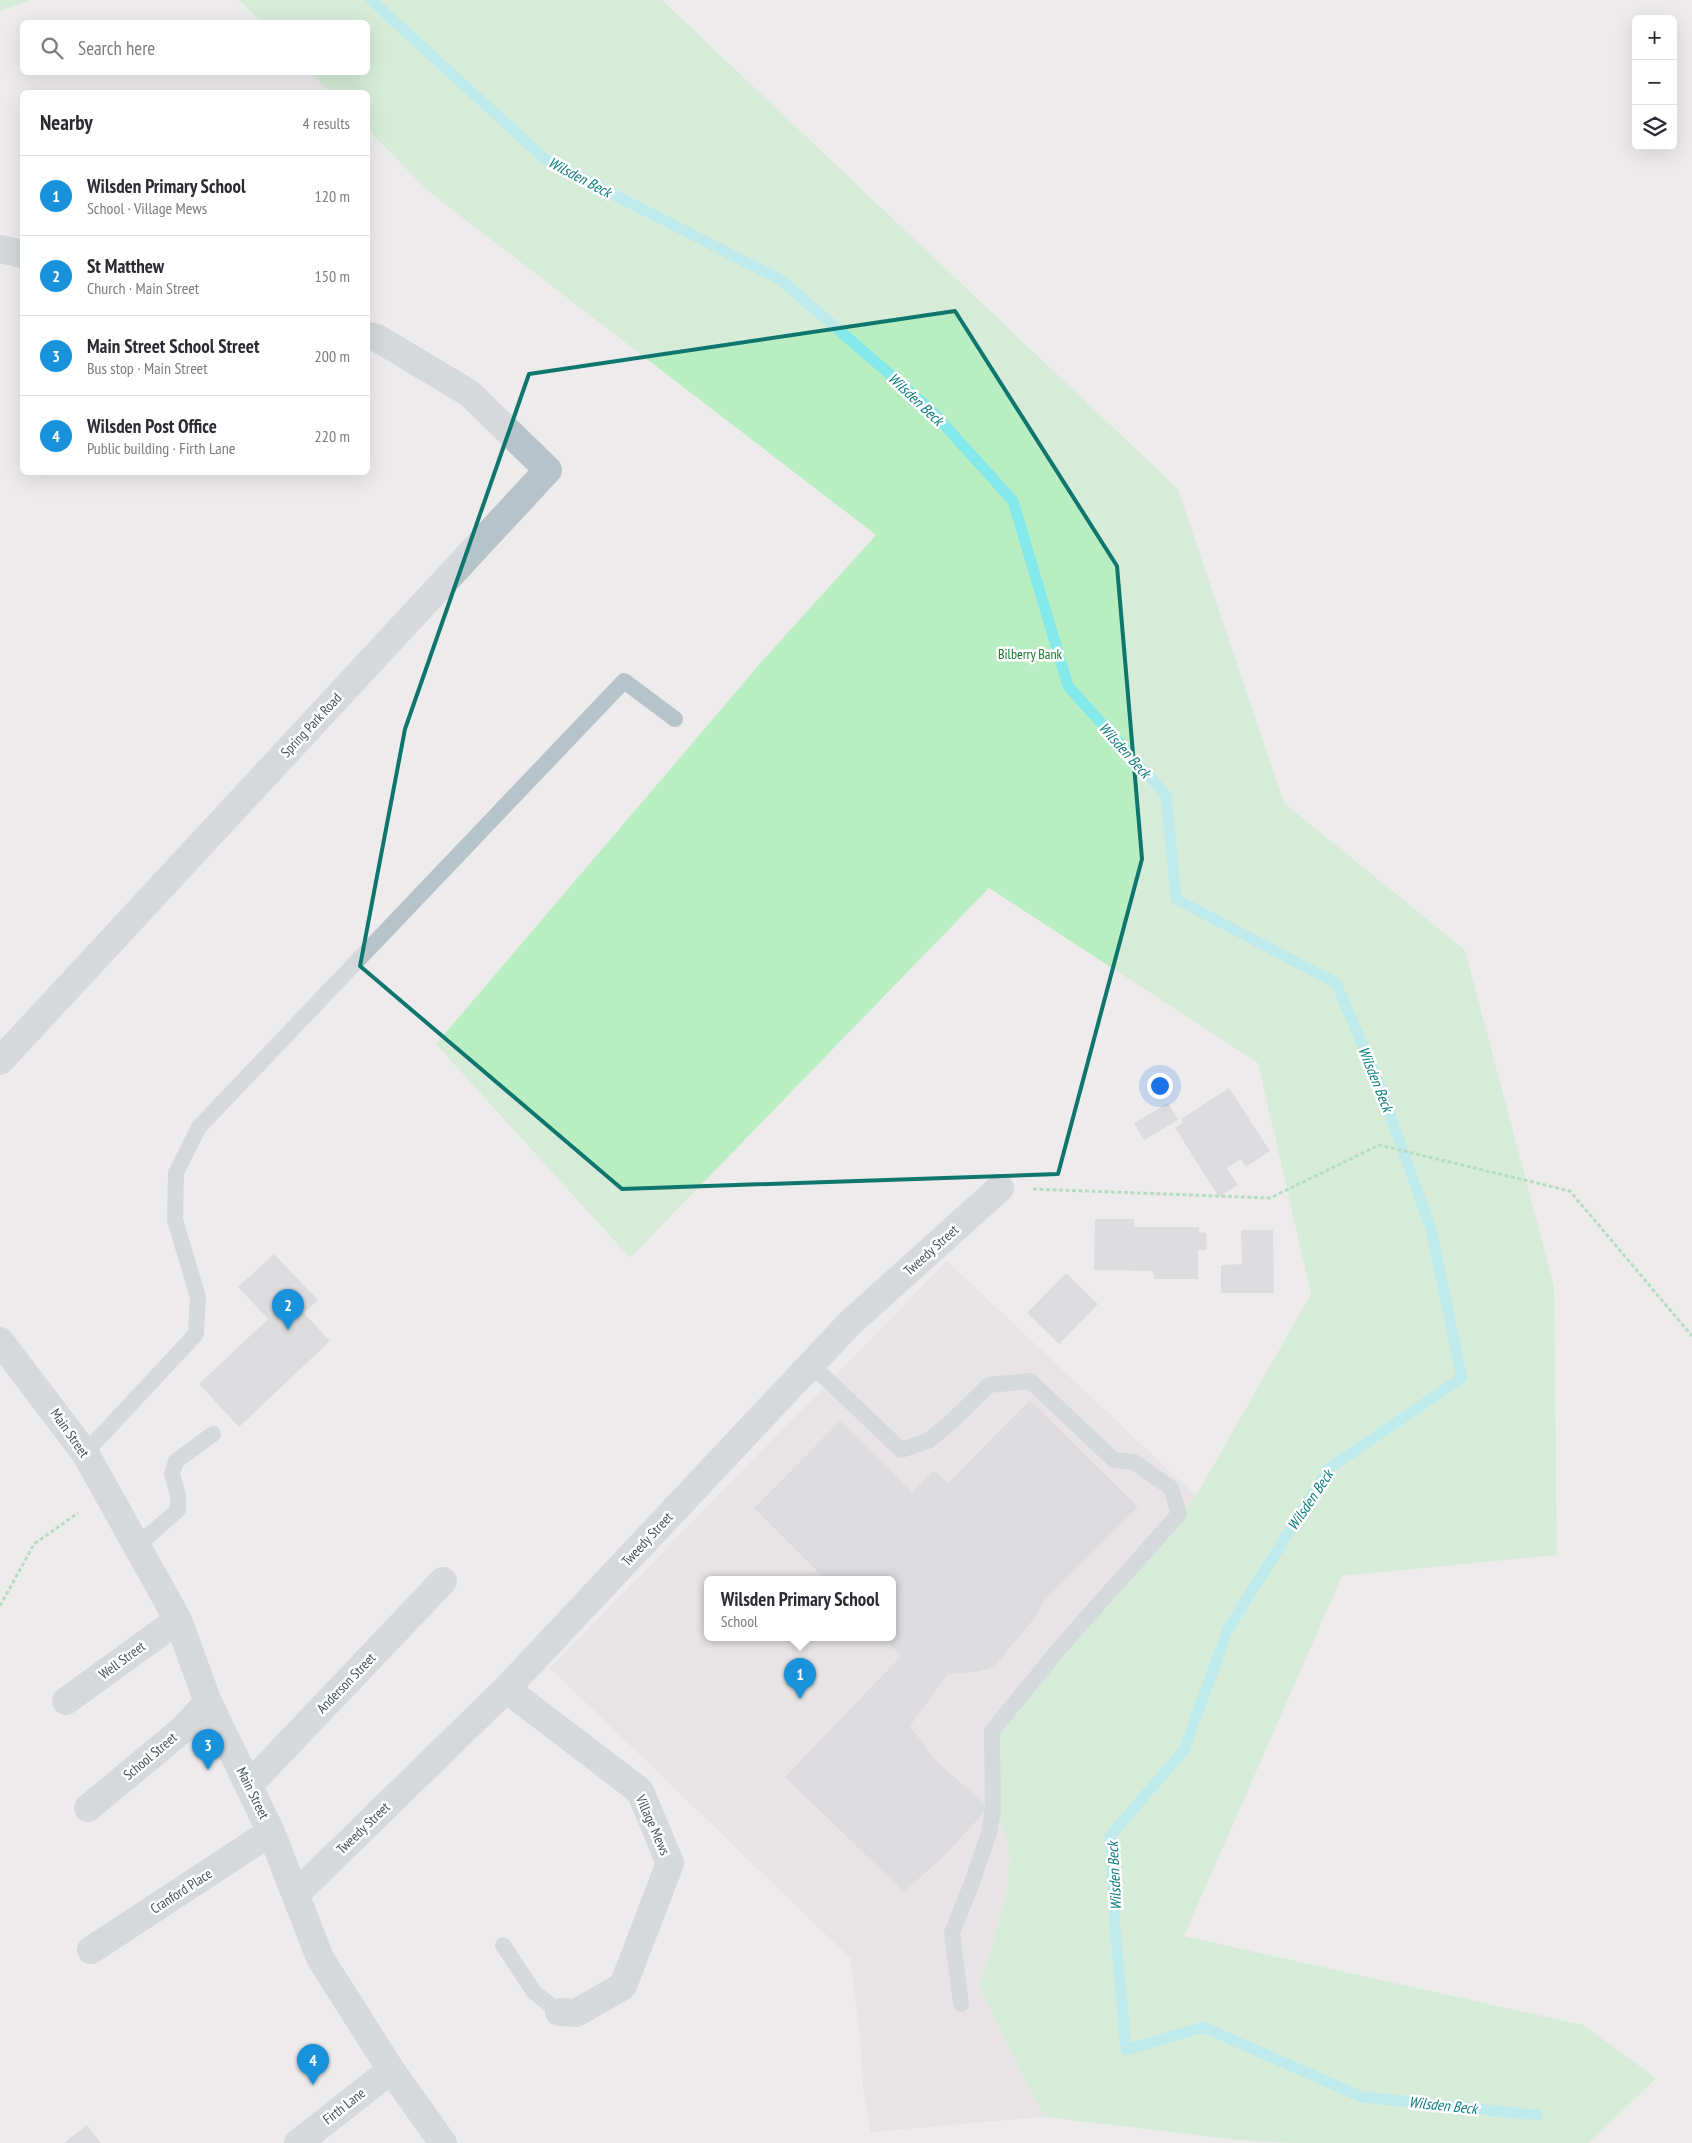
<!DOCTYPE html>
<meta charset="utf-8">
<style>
:root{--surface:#fff;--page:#f2f2f3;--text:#2b2b33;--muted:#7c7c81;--line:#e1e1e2;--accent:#1893db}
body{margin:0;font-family:"PT Sans Narrow",sans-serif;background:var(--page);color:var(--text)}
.controls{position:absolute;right:15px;top:15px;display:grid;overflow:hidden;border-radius:8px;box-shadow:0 5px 20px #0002}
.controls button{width:45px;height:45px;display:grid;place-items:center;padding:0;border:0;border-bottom:1px solid var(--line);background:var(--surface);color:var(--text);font:25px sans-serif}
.you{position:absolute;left:1159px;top:1085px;width:18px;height:18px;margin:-12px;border:4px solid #fff;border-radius:50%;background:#1a73e8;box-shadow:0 0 0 8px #1a73e833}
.badge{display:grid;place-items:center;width:32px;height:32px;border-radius:50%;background:var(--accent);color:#fff;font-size:16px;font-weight:700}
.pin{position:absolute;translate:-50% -41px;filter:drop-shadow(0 1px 2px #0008)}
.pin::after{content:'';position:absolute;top:26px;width:18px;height:15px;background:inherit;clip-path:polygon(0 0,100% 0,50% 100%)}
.popup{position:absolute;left:704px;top:1576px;width:192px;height:65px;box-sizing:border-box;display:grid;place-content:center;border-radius:8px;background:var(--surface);filter:drop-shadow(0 1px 4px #0005);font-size:16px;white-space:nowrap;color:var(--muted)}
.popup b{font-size:19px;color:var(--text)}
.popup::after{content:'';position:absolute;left:50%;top:100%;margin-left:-10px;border:10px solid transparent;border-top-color:var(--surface)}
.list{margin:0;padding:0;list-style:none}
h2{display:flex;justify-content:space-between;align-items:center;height:65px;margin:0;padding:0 20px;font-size:21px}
h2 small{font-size:16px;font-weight:400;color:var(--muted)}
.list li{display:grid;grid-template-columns:32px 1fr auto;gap:15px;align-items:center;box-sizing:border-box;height:80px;padding:0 20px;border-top:1px solid var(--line)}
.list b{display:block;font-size:19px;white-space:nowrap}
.list p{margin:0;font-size:16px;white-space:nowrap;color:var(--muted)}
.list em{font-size:16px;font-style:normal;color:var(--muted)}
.icon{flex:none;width:28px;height:28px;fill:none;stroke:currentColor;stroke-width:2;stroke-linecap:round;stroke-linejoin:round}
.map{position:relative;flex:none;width:1692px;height:2143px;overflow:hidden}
.search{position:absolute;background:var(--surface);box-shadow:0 5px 20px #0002;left:20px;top:20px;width:350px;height:55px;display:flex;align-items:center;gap:12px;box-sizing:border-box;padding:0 18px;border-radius:8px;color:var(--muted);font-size:19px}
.panel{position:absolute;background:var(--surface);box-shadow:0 5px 20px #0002;left:20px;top:90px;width:350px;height:385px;border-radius:8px}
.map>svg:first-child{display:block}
</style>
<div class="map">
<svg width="1692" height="2143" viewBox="0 0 1692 2143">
<rect width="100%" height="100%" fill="#eeebec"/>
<!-- education -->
<path fill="#dfdcdd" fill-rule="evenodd" d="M947,1261l249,235 -205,233v53l19,74 -5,44 -19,67 -7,17 40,85 26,48 -174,15 -8,-44 -3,-50 -10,-80 -300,-290zM708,1580h184v58h-184z"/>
<!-- green -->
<path fill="#b8eec2" d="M0,0h30l-30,11z
M239,0h423l516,489 106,314 181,147 89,336 3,269 -215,21 -158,360 399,89 73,53 -67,65h-298l-52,-3 -194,-23 -26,-48 -40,-85 7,-17 19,-67 5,-44 -19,-74v-53l205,-233 115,-202 -53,-231 -269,-175 -359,370 -194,-214 328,-385 112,-124 -448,-344 -60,-61v-38h-38l-19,-19 57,-1v-50h-107z"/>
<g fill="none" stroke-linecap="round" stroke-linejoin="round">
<!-- stream -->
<path stroke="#84e9eb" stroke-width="11" d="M371,0l175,160 235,120 149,129 83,92 55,185 98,109 10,104 160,84 42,98 53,148 31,149 -133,90 -101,161 -44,121 -74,86 5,91 11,123 77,-23 159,70 175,18"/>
</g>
<!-- building -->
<path fill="#c5cace" d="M1229,1088l41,63 -24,16 -5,-8 -14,9 11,17 -19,12 -44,-69 8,-5 -2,-4z
M1168,1103l10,17 -34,20 -10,-17z
M1095,1219h39v8h65v6l7,-1 1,18h-9v29h-43l-2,-8 -59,-1z
M1241,1230h32l1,63h-53v-28l21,-1z
M274,1254l44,46 -14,13 26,28 -91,86 -40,-43 69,-65 -30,-32z
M1066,1273l32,31 -39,40 -32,-31z
M1030,1400l108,107 -94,94 -7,14 -43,52 -18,5 -28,2 -38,52 27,36 52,45 -43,47 -42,38 -119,-115 116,-121 -17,-18h8v-58h-66l-72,-72 86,-87 72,71 22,-22 14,13z
M87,2125l14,18h-37z"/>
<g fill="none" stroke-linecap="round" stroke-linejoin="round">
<!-- path -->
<path stroke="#70cb8d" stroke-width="3" stroke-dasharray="4 2.5" stroke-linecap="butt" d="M1033,1189l237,9 109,-53 191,46 122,145
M0,1606l34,-62 44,-31"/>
<!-- service -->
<path stroke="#b6c3c8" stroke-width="16" d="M811,1364l90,86 27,-9 23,-19 38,-37 41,-4 84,79 20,2 37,26 8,26 -116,130 -71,87 1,79 -4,23 -19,55 -18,45 9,71
M85,1453l111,-119 2,-37 -23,-77 1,-47 23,-46 425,-446 51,38
M137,1546l41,-36v-15l-6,-21 4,-13 37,-27
M503,1945l31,47 25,20"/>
<!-- minor -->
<path stroke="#b6c3c8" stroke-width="28" d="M0,249l22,5
M0,1061l548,-591 -79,-77 -92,-55 -9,-2
M506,1689l134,102 30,72 -47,123 -47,27 -17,-1
M66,1701l112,-81
M249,1785l194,-204
M88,1808l94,-78 26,-28
M296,1894l210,-205 344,-366 150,-135
M91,1950l180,-118
M298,2143l93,-73"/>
<!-- tertiary -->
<path stroke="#b6c3c8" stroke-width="28" d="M0,1341l85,112 93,167 30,82 63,130 49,126 71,112 52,73"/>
</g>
<!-- marked area -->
<path d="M0 0H1692V2143H0ZM955,311l162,255 25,293 -84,315 -436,15 -262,-223 45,-237 124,-355z" fill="#eeebec" fill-opacity=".55" fill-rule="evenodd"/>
<path fill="none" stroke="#0f766e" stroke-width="4" stroke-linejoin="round" d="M955,311l162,255 25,293 -84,315 -436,15 -262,-223 45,-237 124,-355z"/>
<g text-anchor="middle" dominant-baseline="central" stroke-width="5" stroke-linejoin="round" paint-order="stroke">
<!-- park labels -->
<g font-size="14" fill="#167934" stroke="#fff">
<text x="1030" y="654">Bilberry Bank</text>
</g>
<!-- street labels -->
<g font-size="14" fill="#445358" stroke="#fff">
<text transform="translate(311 725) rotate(-47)">Spring Park Road</text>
<text transform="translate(931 1250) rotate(-42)">Tweedy Street</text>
<text transform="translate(70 1433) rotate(55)">Main Street</text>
<text transform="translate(647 1539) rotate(-47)">Tweedy Street</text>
<text transform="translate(122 1660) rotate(-36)">Well Street</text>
<text transform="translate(346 1683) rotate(-46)">Anderson Street</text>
<text transform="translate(150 1756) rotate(-40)">School Street</text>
<text transform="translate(253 1793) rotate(64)">Main Street</text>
<text transform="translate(653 1825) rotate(66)">Village Mews</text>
<text transform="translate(363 1828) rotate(-44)">Tweedy Street</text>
<text transform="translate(181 1891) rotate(-33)">Cranford Place</text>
<text transform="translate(344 2106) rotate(-38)">Firth Lane</text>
</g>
<!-- water labels -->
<g font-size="15" font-style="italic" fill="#0d7d7f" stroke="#fff">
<text transform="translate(580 177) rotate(28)">Wilsden Beck</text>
<text transform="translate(916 399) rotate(43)">Wilsden Beck</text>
<text transform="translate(1125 750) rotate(48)">Wilsden Beck</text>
<text transform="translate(1376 1079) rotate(68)">Wilsden Beck</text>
<text transform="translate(1310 1500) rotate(-56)">Wilsden Beck</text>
<text transform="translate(1114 1876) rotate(-93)">Wilsden Beck</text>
<text transform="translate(1443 2105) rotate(6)">Wilsden Beck</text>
</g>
</g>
</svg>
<div class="controls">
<button>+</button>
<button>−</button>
<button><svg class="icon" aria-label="layers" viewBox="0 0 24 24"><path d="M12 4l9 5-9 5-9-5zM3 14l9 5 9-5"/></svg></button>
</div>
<div class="you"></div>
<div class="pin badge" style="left:800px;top:1699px">1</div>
<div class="popup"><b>Wilsden Primary School</b>School</div>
<div class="pin badge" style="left:288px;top:1330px">2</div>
<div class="pin badge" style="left:208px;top:1770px">3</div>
<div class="pin badge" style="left:313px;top:2085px">4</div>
<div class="search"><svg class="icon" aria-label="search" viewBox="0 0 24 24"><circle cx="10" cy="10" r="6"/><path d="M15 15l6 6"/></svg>Search here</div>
<section class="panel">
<h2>Nearby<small>4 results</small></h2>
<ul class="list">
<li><span class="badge">1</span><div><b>Wilsden Primary School</b><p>School · Village Mews</p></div><em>120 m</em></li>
<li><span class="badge">2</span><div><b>St Matthew</b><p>Church · Main Street</p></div><em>150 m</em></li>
<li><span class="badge">3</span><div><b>Main Street School Street</b><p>Bus stop · Main Street</p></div><em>200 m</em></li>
<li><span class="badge">4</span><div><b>Wilsden Post Office</b><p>Public building · Firth Lane</p></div><em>220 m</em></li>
</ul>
</section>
</div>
